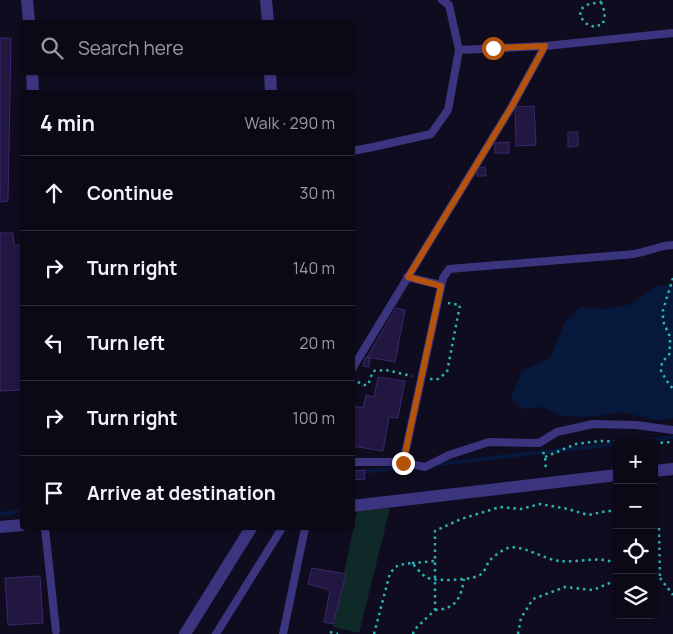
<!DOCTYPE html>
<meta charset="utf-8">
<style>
:root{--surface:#0c0917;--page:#151220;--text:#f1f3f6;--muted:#9a9aa1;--line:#2c2a36}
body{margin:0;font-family:Manrope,sans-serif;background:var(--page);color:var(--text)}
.controls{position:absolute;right:15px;bottom:15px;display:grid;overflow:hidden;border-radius:5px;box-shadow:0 1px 4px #0004}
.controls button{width:45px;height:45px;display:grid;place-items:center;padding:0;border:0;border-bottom:1px solid var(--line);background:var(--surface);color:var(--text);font:25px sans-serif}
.stop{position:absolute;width:15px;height:15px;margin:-11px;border:4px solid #b45309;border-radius:50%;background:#fff}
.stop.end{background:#b45309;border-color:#fff;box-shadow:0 1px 5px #0008}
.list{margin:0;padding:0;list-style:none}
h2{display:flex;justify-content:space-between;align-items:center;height:65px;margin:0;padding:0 20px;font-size:21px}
h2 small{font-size:16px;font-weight:400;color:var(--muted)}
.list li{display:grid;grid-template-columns:32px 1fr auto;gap:15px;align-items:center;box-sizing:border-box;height:75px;padding:0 20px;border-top:1px solid var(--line)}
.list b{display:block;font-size:19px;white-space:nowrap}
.list em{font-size:16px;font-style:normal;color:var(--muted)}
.icon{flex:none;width:28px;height:28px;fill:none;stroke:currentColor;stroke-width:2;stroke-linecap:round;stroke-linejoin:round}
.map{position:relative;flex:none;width:673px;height:634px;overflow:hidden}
.search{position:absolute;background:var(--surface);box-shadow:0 1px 4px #0004;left:20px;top:20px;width:335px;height:55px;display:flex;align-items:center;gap:12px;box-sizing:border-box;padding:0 18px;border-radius:5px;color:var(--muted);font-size:19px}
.panel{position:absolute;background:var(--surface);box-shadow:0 1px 4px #0004;left:20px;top:90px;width:335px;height:440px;border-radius:5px}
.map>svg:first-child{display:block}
</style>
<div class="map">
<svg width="673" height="634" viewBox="0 0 673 634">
<rect width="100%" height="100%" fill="#100c1f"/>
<!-- green -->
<path fill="#0f2929" d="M390,508l-31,125 -26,-6 24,-116z"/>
<!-- water -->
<path fill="#07183d" d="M673,285v133l-15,3 -35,-9 -33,5 -29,-1 -18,-9 -21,2 -11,-11 11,-27 28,-13 15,-36 15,-15 25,2 27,-5 24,-18z"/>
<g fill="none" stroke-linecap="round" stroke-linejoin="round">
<!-- stream -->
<path stroke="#07183d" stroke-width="4" d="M625,443l48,-6
M437,464l180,-20
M360,472l50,-5
M0,514l22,-3"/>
</g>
<!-- building -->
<path fill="#211741" stroke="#39286e" d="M0,38h11l-3,163 -8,1z
M534,106l2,39 -20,1 -1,-39z
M568,132h10v14l-10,1z
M509,142v11h-14v-10z
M485,167l1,9h-9v-8z
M0,233h13l1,12h6l2,46v99l-22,1z
M396,308l9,2 -10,52 -28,-5z
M365,358h5l-1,9 -6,-1z
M378,377l27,4 -7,37 -9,-1 -6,34 -31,-5v-32l2,-8 9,2 3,-13 8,2z
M364,470l1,9 -13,1v-9z
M312,568l34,6 -13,50 -9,-2 6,-32 -22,-6z
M40,576l3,47 -35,2 -3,-47z"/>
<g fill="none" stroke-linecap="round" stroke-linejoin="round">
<!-- path -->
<path stroke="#29b4b1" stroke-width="2.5" stroke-dasharray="2.5 4" stroke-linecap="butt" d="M601,2l4,11 -2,11 -9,3 -9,-4 -5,-7 1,-7 8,-5 12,-2 1,-2
M673,278l-10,32v11l7,16v9l-1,9 -7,7 -1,9 9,15 3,2
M352,379l12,6h4l5,-14 13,-1 26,6
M430,379h8l9,-7 13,-67 -12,-2
M654,443l19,-1
M543,452l2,5 1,14
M545,457l31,-13 25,-3 50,2
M654,524l5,4 1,50 -6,-1
M412,563l23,-2
M660,578l13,17
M435,610c21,-1 26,-12 29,-31
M330,632l8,2
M374,634l16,-61 8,-8 14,-2c4,4 9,11 14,14 8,5 43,3 52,-1 7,-3 8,-10 11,-15 5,-5 13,-11 19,-13 14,-4 37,12 52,13 18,2 40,-6 57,3
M413,634l1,-4 21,-20v-79l26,-12 39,-12 21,2 19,-5 28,5 20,6 19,-4h10
M518,634l3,-16 12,-19 32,-12 28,3 24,-10"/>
<!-- service -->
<path stroke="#3b3580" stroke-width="8" d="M459,50l86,-4
M352,151l21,-4 58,-13 17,-24 11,-60 -10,-45 -7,-5
M407,277l34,8
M352,369l160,-263 33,-60 128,-13
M352,462h48l25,5 24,-12 40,-13 50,1 18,-11 36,-8 43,1 37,5
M403,463l40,-185 6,-9 186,-15 29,-8 9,-1
M45,528l11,103
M216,634l66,-106
M283,634l22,-106"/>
<!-- minor -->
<path stroke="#3b3580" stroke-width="12" d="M27,0l2,22
M266,0l2,22
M32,72l1,20
M270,72l1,20
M654,471l19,-2
M352,506l265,-31
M0,527l22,-2
M185,634l66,-106"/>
</g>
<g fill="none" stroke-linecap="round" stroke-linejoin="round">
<!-- route -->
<path stroke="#b45309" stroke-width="6" d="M403,463l38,-177 -33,-9 104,-171 33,-60 -52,2"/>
</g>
</svg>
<div class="controls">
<button>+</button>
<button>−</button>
<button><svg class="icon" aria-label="locate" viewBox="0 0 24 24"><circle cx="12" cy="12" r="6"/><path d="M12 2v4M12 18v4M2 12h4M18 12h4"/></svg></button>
<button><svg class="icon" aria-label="layers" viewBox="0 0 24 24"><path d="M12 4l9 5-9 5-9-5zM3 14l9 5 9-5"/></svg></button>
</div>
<div class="stop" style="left:493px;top:48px"></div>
<div class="stop end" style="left:403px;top:463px"></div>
<div class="search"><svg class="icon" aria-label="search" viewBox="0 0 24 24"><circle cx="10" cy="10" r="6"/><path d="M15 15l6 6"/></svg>Search here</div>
<section class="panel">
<h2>4 min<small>Walk · 290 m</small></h2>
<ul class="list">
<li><svg class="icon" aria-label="ahead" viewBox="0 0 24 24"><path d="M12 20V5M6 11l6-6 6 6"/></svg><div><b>Continue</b></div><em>30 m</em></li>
<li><svg class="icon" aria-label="right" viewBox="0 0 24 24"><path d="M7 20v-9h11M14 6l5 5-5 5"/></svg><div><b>Turn right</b></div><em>140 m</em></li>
<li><svg class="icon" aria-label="left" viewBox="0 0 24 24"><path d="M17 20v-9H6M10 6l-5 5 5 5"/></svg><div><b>Turn left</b></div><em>20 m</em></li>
<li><svg class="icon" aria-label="right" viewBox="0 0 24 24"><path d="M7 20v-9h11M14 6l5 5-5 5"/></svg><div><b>Turn right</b></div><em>100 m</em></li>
<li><svg class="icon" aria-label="arrive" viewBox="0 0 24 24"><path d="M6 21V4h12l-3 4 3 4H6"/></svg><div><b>Arrive at destination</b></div></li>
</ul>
</section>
</div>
